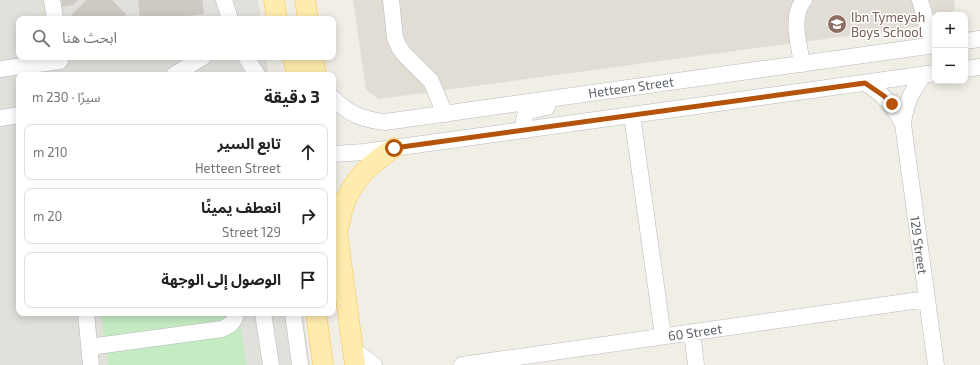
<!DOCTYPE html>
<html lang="ar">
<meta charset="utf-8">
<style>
:root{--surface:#fff;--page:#f2f2f2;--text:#222;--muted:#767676;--line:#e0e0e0}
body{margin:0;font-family:"Exo 2","Noto Sans Arabic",sans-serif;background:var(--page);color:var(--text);direction:rtl}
.controls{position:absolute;right:12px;top:12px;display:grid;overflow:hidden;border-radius:8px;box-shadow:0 2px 10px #0003}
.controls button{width:36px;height:36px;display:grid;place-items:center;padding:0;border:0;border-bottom:1px solid var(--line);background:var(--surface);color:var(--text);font:20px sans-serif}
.stop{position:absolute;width:12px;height:12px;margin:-9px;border:3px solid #b45309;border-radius:50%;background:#fff}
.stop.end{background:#b45309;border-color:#fff;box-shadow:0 1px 4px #0008}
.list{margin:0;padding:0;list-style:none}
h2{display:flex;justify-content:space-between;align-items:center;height:52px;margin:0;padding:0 16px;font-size:17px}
h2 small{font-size:13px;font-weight:400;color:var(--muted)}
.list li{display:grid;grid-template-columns:26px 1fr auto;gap:12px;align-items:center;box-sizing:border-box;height:56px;margin:0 8px 8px;padding:0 8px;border:1px solid var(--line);border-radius:8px}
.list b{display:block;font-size:15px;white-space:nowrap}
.list p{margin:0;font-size:13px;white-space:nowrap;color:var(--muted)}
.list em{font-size:13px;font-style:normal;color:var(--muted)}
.icon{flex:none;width:22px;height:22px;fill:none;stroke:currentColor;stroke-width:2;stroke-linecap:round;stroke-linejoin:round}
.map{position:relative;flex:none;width:980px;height:365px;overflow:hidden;direction:ltr}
.search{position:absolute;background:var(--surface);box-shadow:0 2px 10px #0003;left:16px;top:16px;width:320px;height:44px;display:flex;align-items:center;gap:10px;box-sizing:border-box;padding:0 14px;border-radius:8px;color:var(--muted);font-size:15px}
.panel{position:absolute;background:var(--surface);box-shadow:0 2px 10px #0003;left:16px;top:72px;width:320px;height:244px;border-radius:8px;direction:rtl}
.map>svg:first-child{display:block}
</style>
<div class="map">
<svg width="980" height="365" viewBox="0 0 980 365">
<rect width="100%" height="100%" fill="#f1eee6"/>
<!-- industrial -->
<path fill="#e2e0db" d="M0,0h258l3,19h-242v38h247l3,18h-250v238h284l7,52h-310z"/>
<!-- education -->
<path fill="#e1ddd5" d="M353,0h601l1,8 -6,7h-14v8l-7,2 -549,74 -13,-9z"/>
<!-- green -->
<path fill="#c4ebc1" d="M101,313h138l7,52h-138z"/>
<!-- building -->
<path fill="#cdc9c3" d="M62,0h16l-5,5 -11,2z
M86,0h26l14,14 -5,5h-46l-4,-4z
M138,0h64l2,14 -38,5h-26z"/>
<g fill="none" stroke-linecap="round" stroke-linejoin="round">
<!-- minor casing -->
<g stroke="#b6babe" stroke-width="17">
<path id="minor" d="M52,0l3,19
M224,0l6,19
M391,0l4,38 4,9 5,7 27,27 14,33
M920,0l13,45
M965,41l15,-2
M246,57l11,18
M802,64c-3,-21 -12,-47 2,-64
M0,69l60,-8
M965,69l15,-2
M174,75l29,-18
M924,75c-12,15 -19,29 -21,49l33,241
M865,83c18,10 29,23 38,41
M333,98c15,16 31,22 52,24l550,-77
M632,115l31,221
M0,118l19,-3
M526,130c-3,-8 -3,-12 2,-19l19,-4
M333,154l31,-2 571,-79
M86,313l5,52
M263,313l8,52
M293,313l7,52
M692,332l4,33
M89,347l133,-18c7,-3 14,-7 13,-16
M352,349l22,16
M462,365l465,-66"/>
</g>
<!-- major casing -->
<g stroke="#ffc252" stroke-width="21">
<path id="major" d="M274,0l3,19
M305,0l3,19
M293,57l4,18
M313,57l3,18
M333,203l22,162
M339,225c6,-37 24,-57 55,-77
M316,313l7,52"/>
</g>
<!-- minor -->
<use href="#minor" stroke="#fff" stroke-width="16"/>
<!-- major -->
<use href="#major" stroke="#ffecae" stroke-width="20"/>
</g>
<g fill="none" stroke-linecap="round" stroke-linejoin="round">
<!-- route -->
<path stroke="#b45309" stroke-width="5" d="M394,148l471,-65 19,13 8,8"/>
</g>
<!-- icons -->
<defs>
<g id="school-disc" transform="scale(1)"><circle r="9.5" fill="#8d6e63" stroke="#fff"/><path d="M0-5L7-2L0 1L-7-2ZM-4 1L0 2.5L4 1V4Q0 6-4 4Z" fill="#fff"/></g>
</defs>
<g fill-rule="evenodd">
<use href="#school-disc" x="837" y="24"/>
</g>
<g text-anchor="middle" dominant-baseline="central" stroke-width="3" stroke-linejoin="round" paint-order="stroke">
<!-- education labels -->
<g font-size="13" fill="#785e54" stroke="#fff" text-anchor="start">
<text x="851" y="17">Ibn Tymeyah<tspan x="851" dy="15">Boys School</tspan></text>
</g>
<!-- street labels -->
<g font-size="13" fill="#5d6368" stroke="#fff">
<text transform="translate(631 87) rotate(-8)">Hetteen Street</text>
<text transform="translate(919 245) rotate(82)">129 Street</text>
<text transform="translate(695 332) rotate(-8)">60 Street</text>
</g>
</g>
</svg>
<div class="controls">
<button>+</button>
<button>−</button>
</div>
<div class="stop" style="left:394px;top:148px"></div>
<div class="stop end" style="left:892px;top:104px"></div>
<div class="search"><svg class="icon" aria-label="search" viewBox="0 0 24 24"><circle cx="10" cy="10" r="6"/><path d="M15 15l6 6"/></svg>ابحث هنا</div>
<section class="panel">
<h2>3 دقيقة<small>سيرًا · 230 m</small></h2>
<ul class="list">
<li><svg class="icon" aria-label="ahead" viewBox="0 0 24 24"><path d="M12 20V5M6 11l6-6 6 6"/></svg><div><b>تابع السير</b><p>Hetteen Street</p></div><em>210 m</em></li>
<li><svg class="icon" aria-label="right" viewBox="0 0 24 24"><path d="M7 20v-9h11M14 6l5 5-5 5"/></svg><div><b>انعطف يمينًا</b><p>129 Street</p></div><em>20 m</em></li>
<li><svg class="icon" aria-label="arrive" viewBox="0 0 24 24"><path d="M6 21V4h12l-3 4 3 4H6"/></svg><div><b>الوصول إلى الوجهة</b></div></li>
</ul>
</section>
</div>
